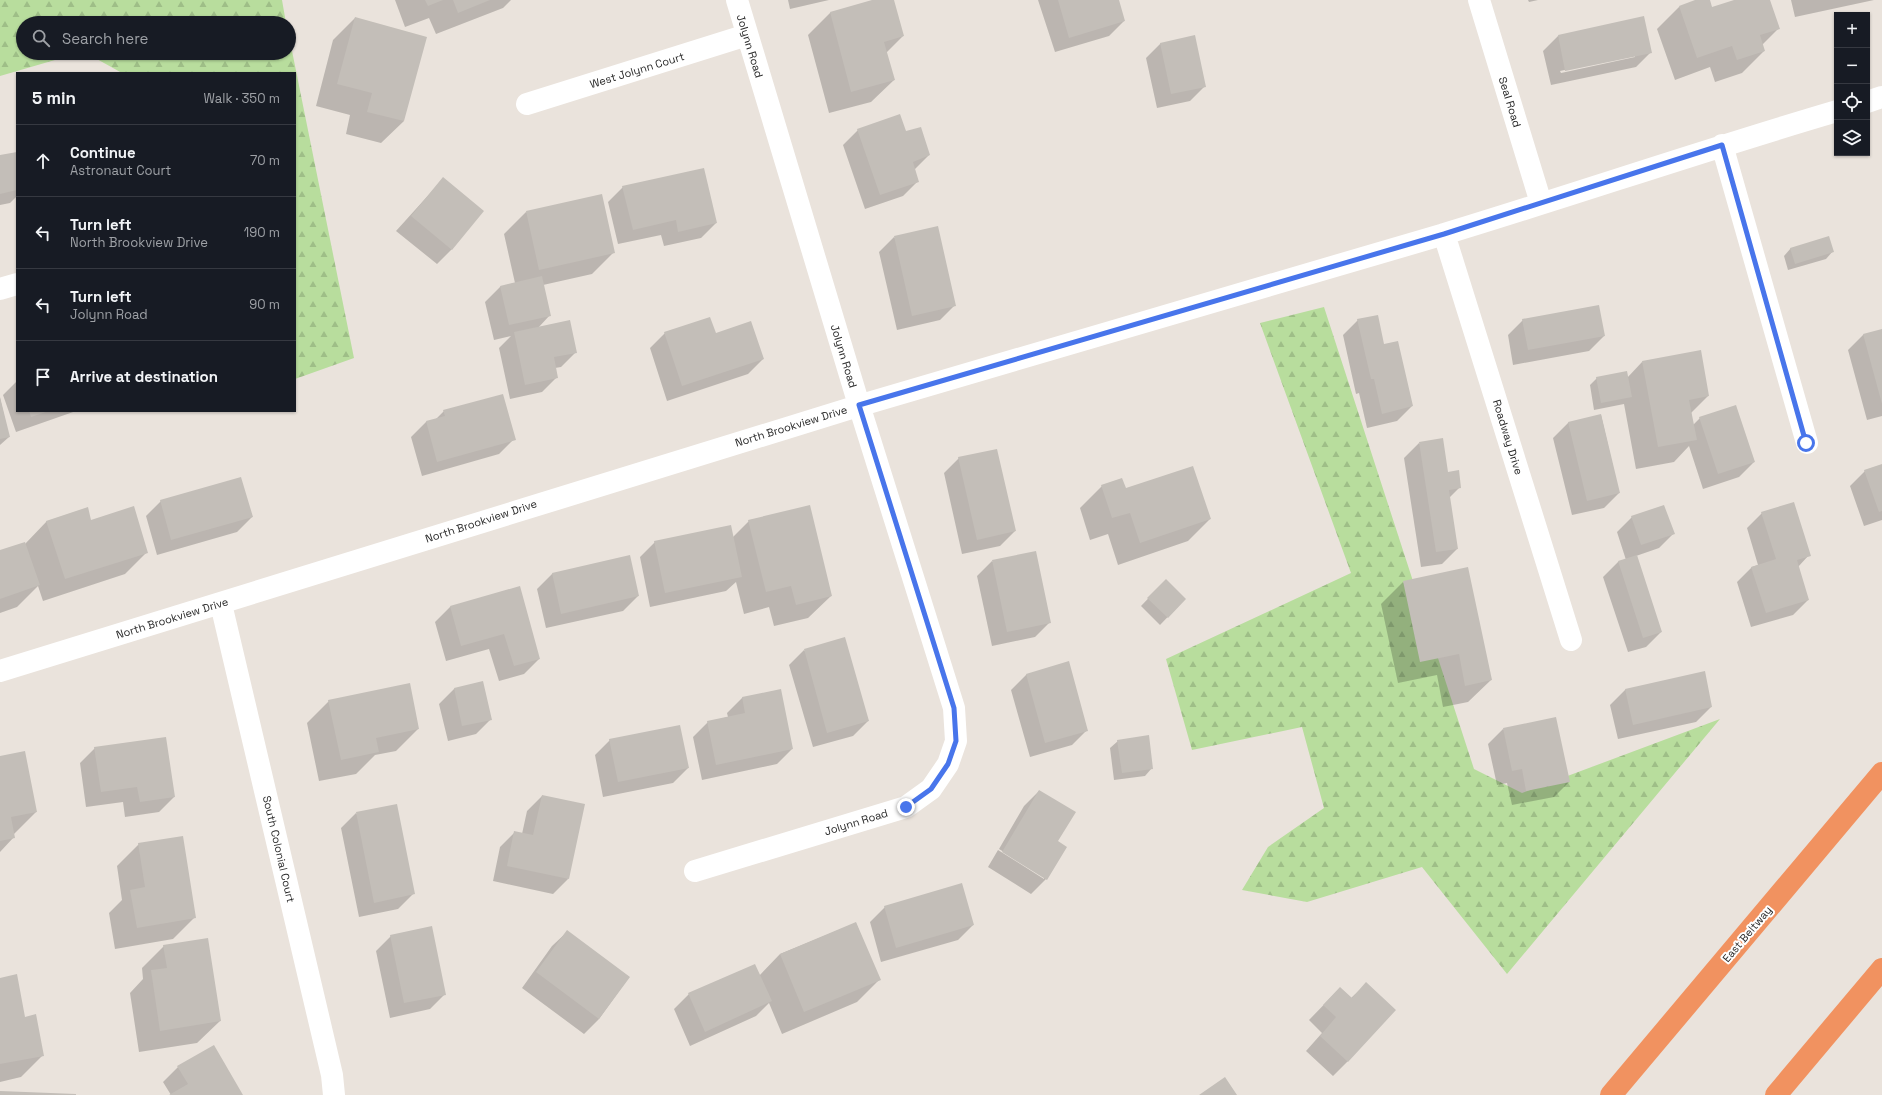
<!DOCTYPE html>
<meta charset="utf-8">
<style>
:root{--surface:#171b24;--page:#20242c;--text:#f1f3f6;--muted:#9ea1a6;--line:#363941}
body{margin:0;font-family:"Space Grotesk",sans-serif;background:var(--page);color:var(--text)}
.controls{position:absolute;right:12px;top:12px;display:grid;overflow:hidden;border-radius:0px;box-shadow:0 1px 3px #0004}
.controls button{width:36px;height:36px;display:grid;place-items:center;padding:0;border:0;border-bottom:1px solid var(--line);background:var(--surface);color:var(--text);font:20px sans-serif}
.stop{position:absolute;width:12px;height:12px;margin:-9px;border:3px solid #4875eb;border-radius:50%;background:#fff}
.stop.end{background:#4875eb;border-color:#fff;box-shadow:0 1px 4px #0008}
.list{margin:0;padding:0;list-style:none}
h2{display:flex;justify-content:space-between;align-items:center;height:52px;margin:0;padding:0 16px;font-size:17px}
h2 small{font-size:13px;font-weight:400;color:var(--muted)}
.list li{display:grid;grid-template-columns:26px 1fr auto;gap:12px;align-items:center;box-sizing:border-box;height:72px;padding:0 16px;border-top:1px solid var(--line)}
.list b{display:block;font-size:15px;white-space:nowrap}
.list p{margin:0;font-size:13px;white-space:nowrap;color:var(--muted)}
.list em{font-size:13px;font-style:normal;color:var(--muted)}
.icon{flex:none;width:22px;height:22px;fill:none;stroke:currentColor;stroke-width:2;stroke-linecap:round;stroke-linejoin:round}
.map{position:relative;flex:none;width:1882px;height:1095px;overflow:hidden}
.search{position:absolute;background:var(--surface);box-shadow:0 1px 3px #0004;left:16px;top:16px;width:280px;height:44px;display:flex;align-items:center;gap:10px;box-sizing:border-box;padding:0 14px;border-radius:22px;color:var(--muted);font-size:15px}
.panel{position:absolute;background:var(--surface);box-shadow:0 1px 3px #0004;left:16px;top:72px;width:280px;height:340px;border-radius:0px}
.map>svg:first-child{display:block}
</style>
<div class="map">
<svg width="1882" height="1095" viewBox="0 0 1882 1095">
<defs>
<pattern id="forest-firs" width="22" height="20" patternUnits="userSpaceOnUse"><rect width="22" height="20" fill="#b8dd9d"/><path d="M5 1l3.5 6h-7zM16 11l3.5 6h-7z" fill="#9ebe87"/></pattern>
</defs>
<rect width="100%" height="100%" fill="#eae3dc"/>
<!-- forest -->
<path fill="url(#forest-firs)" d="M0,0h282l4,23h-263v30h56l-79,23z
M289,36l65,322 -59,21v-306h-173l-36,-20h203z
M1324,307l150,462 48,24 198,-74 -213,255 -85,-107 -115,35 -65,-12 26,-43 56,-39 -22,-81 -110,23 -26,-91 185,-86 -91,-250z"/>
<!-- shadow -->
<path fill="#0003" fill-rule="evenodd" d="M395,0h116l-8,8 -67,26 -7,-16 -24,9z
M788,0h41l-39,9z
M876,0h17l10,36 -17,17 8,27 -23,22 -42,11 -21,-78 22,-22z
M1038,0h79l7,21 -15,15 -54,16z
M1528,0h10l-9,2z
M1698,0h11l3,9 25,-9h32l10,28 -17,17 2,6 -22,22 -27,9 -5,-15 -35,13 -18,-51 22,-22z
M1791,0h83l-79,17z
M355,18l49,103 -23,22 -35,-9 4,-19 -34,-9 17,-66z
M1558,36l93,16 -15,15 -85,18 -8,-34zM1635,55v2l-74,16 -1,-2z
M1161,43l44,43 -15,15 -33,7 -11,-50z
M858,130l47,3 24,22 -15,15 4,11 -15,15 -38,13 -22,-64z
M17,153v43l-7,7 -10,2v-49z
M443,179l9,70 -15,15 -41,-33z
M623,187l93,36 -15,15 -37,8 -3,-11 -43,9 -10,-42z
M526,212l88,40 -22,22 -49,11 7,30 -12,13 38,24 -15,15 -6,1 2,9 -15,15 -32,7 -11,-51 12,-12 -17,4 -9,-38 15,-15 15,-4 -11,-49z
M894,237l61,68 -15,15 -43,10 -18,-78z
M1791,248l42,3 -7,8 -38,11 -4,-14z
M1358,320l26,25 28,61 -15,15 -30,7 -8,-35 -3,1 -13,-59z
M1523,320l81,16 -15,15 -76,14 -5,-30z
M1882,330v86l-15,4 -19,-70 15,-15z
M665,333l50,1 48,25 -15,15 -81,27 -17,-53z
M1642,362l66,34 -17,17 2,12 7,-7 54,44 -15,15 -36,12 -14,-43 -15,16 -38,7 -12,-65 -30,6 -4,-25 7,-7h30z
M17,381v30h59l-60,21 -13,-37z
M0,398l9,39 -9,8z
M444,411l70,28 -15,15 -77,22 -11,-39 15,-15 9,-2z
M1601,415l18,78 -15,15 -32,7 -19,-77 15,-15z
M1419,443l41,44 -11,11 8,51 -15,15 -21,3 -17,-109z
M959,458l56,73 -15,15 -38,8 -18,-81z
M1882,465v55l-18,6 -14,-40 15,-15z
M1102,486l23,3 85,30 -22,22 -70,24 -10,-31 -18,6 -10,-32z
M161,501l91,16 -15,15 -80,23 -11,-39z
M1762,513l47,42 -11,12 10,33 -15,15 -42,12 -14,-45 15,-15 6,-2 -11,-37z
M1632,517l42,16 -15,15 -23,8 25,76 -15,15 -18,5 -25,-75 15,-15 8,-2 -9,-28z
M47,521l44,1 56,30 -22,22 -82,27 -5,-15 -21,21 -17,6v-62l25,-7z
M749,521l82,75 -23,22 -34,8 -5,-19 -25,7 -8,-32 -10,9 -76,16 -10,-50 15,-15 78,-5z
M629,557l9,39 -15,15 -77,17 -9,-39 15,-15z
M992,561l58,61 -15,15 -43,9 -15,-70z
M1166,580l19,19 -25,26 -19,-19z
M1403,582l88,98 -23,22 -25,5 -6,-32 -39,8 -17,-79z
M519,587l20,72 -15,15 -25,7 -10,-32 -43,12 -11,-39 15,-15z
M804,650l64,71 -15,15 -40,11 -24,-82z
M1068,663l19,67 -15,15 -42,12 -19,-67 15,-15z
M1704,673l7,34 -15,15 -78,17 -8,-34 15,-15z
M482,682l9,37 -15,15 -28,7 -9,-37 15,-15z
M780,690l12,59 -15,15 -75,16 -9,-43 15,-15 20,-5 -1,-4 15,-15z
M329,701l89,28 -22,22 -21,4 -19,19 -37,7 -12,-58z
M1503,729l66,53 -15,15 -42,8 -5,-22 -10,2 -9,-41z
M610,740l78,28 -15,15 -70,14 -8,-42z
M1118,741l34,27 -7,8 -31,4 -4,-32z
M95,748l79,49 -15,15 -34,5 -2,-15 -37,5 -6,-44z
M0,757l36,55 -22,22v3l-14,15z
M1039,791l17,50 -10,38 -15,15 -43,-27 10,-17 46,29v-3l-45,-27 25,-43z
M542,796l26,83 -15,15 -60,-13 7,-34 15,-15 7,2 5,-23z
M356,813l57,81 -15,15 -39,8 -18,-89z
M139,844l56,73 -22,22 -58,10 -6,-36 13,-13 -5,-34z
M885,907l88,18 -15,15 -77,22 -11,-40z
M856,923l23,57 -22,22 -75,32 -13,-31 -13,13 -66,30 -16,-37 15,-15 70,-18 21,-22z
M567,932l62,45 -30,42 -15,15 -62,-46 30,-42z
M391,936l54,58 -15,15 -40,9 -14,-67z
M164,946l56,75 -23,22 -58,9 -9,-59 13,-14 -1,-11z
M0,979l24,39 19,37 -22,22 -21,5z
M1366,984l-18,77 -15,15 -27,-25 16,-18 -13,-13 31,-32 11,10z
M178,1067l64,28h-71l-8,-13z"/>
<!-- building -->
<path fill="#c3beb8" d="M425,0h18l-15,6z
M453,0h37l-32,13z
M872,0h22l10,36 -20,6 11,38 -44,12 -21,-80z
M1058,0h61l6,21 -56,17z
M1695,0h15l2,7 22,-7h36l10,29 -20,6 5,16 -28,9 -5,-14 -35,12 -18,-52z
M1644,16l8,37 -87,18 -7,-36z
M355,17l72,20 -23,84 -37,-9 5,-19 -35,-9z
M1195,35l11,52 -35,7 -11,-51z
M900,114l6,17 15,-4 9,28 -17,7 6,20 -39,13 -23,-66z
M17,152v38l-17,4v-39z
M704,168l13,55 -39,9 -2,-12 -43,10 -11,-44z
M443,177l41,34 -32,39 -41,-34z
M602,194l13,59 -76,17 -13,-59z
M938,226l18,80 -44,10 -18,-80z
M1829,236l5,16 -39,12 -5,-16z
M542,276l9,40 -42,9 -9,-39z
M1599,305l6,31 -77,14 -6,-31z
M1378,315l6,29 14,-3 15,65 -31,8 -8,-35h-3l-14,-60z
M710,317l6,16 35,-12 13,38 -82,27 -18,-54z
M570,320l7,33 -23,4 4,21 -33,7 -11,-53z
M1882,329v75l-19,-70z
M1701,350l8,46 -20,4 8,40 -39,7 -16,-86z
M1627,371l5,26 -31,6 -5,-26z
M503,394l13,46 -79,22 -11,-41 19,-5 -2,-6z
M0,397l10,40 -10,2z
M1736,405l19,57 -37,12 -19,-57z
M29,411h20l-18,6z
M1601,414l19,79 -33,8 -19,-79z
M1443,438l5,34 11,-2 2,18 -12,2 9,59 -22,3 -17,-110z
M997,449l19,82 -39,9 -19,-83z
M1882,464v47l-3,1 -15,-42z
M1193,466l18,53 -71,24 -10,-30 -18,5 -11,-33 21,-7 4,10z
M241,477l12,40 -82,23 -11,-40z
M1794,502l17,54 -14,4 12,40 -43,13 -15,-46 25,-8 -15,-47z
M810,505l22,91 -36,9 -5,-19 -25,6 -18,-72z
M1664,505l11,29 -34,11 -10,-29z
M134,506l14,47 -83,26 -19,-58 42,-14 3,13z
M731,525l11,52 -77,16 -11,-52z
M25,542l15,43 -40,14v-49z
M1036,551l15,72 -44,9 -15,-72z
M630,555l9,41 -78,18 -9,-41z
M1637,555l25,77 -19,6 -25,-77z
M1468,567l24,113 -27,6 -6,-32 -39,8 -17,-81z
M1166,579l20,20 -18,19 -21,-20z
M520,586l20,73 -26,7 -10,-32 -43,12 -11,-40z
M845,637l24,84 -42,12 -23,-84z
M1069,661l19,70 -43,12 -19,-69z
M1705,671l7,36 -79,18 -8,-36z
M483,681l9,39 -30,6 -8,-38z
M410,683l9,46 -43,9 3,14 -38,8 -13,-60z
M781,689l12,60 -77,16 -9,-44 38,-8 -3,-16z
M1556,717l14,65 -44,9 -4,-22 -10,2 -9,-43z
M680,725l9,43 -71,14 -9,-43z
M1149,735l4,34 -31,4 -5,-33z
M166,737l9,60 -35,5 -3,-15 -36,5 -7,-45z
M25,751l12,61 -26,5 4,21 -15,3v-85z
M1039,790l37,22 -18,29 9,6 -20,33 -45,-28z
M542,795l43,9 -16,75 -62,-13 7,-35 19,4z
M397,804l18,90 -41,9 -18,-91z
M183,836l13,82 -59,10 -7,-38 15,-3 -7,-44z
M962,883l12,42 -78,23 -12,-42z
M856,922l25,58 -77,32 -24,-58z
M432,926l14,69 -42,8 -14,-68z
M567,930l63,47 -31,42 -63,-47z
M208,938l13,83 -61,10 -9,-61 16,-2 -4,-23z
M755,964l17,37 -67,31 -17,-39z
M17,974l8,43 11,-3 8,42 -44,8v-86z
M1366,982l30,28 -48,52 -28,-26 16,-19 -13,-12 17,-18 12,11z
M214,1045l29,50h-74l19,-11 -11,-18z
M1225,1077l12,18h-38z
M0,1091l76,3v1h-76z"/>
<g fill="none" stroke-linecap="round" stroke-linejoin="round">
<!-- minor -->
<path stroke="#fff" stroke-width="22" d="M1479,0l62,203
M1867,102l15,-5
M527,104l220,-69
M1722,145l85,298
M1444,234l127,406
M0,289l17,-5
M221,604l111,471 2,20
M0,671c286,-87 571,-179 858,-265 194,-58 389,-113 583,-171 132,-40 263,-85 396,-124
M695,871l211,-64 25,-18 17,-25 8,-23 -2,-33 -95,-303 -122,-405"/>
<!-- motorway -->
<path stroke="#f19260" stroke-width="22" d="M1611,1095l271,-322
M1776,1095l106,-126"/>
</g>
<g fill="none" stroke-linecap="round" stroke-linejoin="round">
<!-- route -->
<path stroke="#4875eb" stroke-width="5" d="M906,807l25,-18 17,-25 8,-23 -2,-33 -95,-303 585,-171 278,-89 84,298"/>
</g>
<g text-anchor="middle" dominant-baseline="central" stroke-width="4" stroke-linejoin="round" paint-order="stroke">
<!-- street labels -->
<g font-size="11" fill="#292929" stroke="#fff">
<text transform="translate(750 46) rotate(73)">Jolynn Road</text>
<text transform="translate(637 70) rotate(-17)">West Jolynn Court</text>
<text transform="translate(1510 102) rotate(73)">Seal Road</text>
<text transform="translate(844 356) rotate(73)">Jolynn Road</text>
<text transform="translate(791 426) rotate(-17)">North Brookview Drive</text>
<text transform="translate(1508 437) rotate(73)">Roadway Drive</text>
<text transform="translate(481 521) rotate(-18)">North Brookview Drive</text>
<text transform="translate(172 618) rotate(-17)">North Brookview Drive</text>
<text transform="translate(856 822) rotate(-17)">Jolynn Road</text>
<text transform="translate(279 849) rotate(77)">South Colonial Court</text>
<text transform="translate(1747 934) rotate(-50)">East Beltway</text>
</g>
</g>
</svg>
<div class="controls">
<button>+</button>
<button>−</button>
<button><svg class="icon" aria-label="locate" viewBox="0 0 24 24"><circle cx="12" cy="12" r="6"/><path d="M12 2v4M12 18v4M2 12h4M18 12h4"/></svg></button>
<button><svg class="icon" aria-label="layers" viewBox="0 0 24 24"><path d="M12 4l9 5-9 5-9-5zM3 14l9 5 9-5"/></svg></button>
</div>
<div class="stop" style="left:1806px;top:443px"></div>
<div class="stop end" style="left:906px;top:807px"></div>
<div class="search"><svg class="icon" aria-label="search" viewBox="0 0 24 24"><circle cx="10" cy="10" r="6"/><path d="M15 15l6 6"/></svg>Search here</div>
<section class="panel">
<h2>5 min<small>Walk · 350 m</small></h2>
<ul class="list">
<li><svg class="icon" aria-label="ahead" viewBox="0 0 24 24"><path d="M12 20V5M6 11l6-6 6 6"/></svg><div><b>Continue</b><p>Astronaut Court</p></div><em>70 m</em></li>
<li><svg class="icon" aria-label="left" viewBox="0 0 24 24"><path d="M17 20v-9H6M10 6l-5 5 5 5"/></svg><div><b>Turn left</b><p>North Brookview Drive</p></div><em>190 m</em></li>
<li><svg class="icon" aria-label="left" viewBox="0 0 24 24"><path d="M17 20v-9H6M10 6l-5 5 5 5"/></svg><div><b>Turn left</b><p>Jolynn Road</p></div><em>90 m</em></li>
<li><svg class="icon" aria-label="arrive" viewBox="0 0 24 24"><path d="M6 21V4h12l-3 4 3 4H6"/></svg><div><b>Arrive at destination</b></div></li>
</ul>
</section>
</div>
